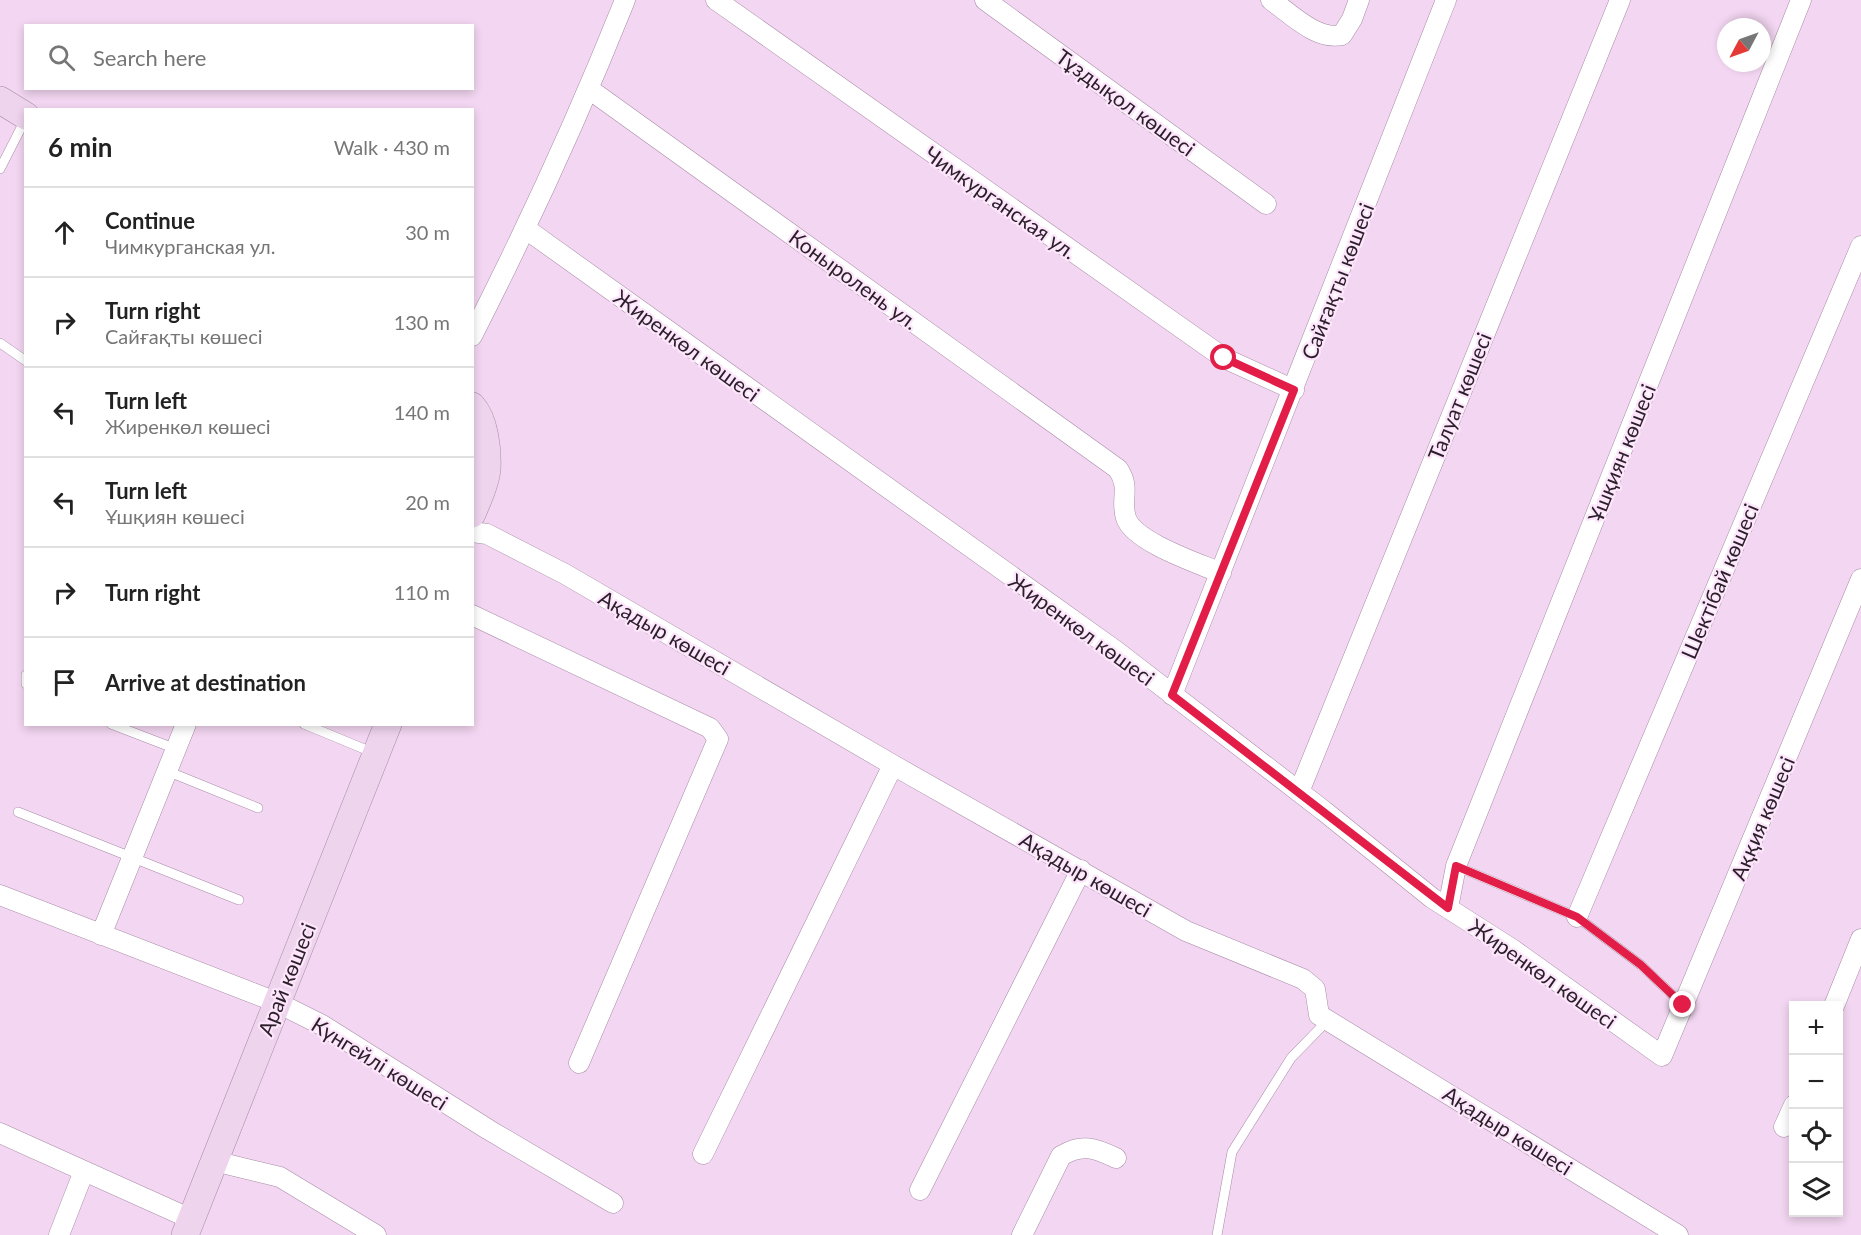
<!DOCTYPE html>
<meta charset="utf-8">
<style>
:root{--surface:#fff;--page:#f2f2f2;--text:#222;--muted:#767676;--line:#e0e0e0}
body{margin:0;font-family:Lato,sans-serif;background:var(--page);color:var(--text)}
.controls{position:absolute;right:18px;bottom:18px;display:grid;overflow:hidden;border-radius:0px;box-shadow:0 3px 9px #0003}
.controls button{width:54px;height:54px;display:grid;place-items:center;padding:0;border:0;border-bottom:2px solid var(--line);background:var(--surface);color:var(--text);font:30px sans-serif}
.compass{position:absolute;left:1717px;top:18px;width:54px;height:54px;border-radius:50%;background:var(--surface);box-shadow:0 3px 9px #0003;rotate:229deg}
.stop{position:absolute;width:18px;height:18px;margin:-14px;border:4px solid #e11d48;border-radius:50%;background:#fff}
.stop.end{background:#e11d48;border-color:#fff;box-shadow:0 2px 6px #0008}
.list{margin:0;padding:0;list-style:none}
h2{display:flex;justify-content:space-between;align-items:center;height:78px;margin:0;padding:0 24px;font-size:26px}
h2 small{font-size:20px;font-weight:400;color:var(--muted)}
.list li{display:grid;grid-template-columns:39px 1fr auto;gap:18px;align-items:center;box-sizing:border-box;height:90px;padding:0 24px;border-top:2px solid var(--line)}
.list b{display:block;font-size:22px;white-space:nowrap}
.list p{margin:0;font-size:20px;white-space:nowrap;color:var(--muted)}
.list em{font-size:20px;font-style:normal;color:var(--muted)}
.icon{flex:none;width:33px;height:33px;fill:none;stroke:currentColor;stroke-width:2;stroke-linecap:round;stroke-linejoin:round}
.map{position:relative;flex:none;width:1861px;height:1235px;overflow:hidden}
.search{position:absolute;background:var(--surface);box-shadow:0 3px 9px #0003;left:24px;top:24px;width:450px;height:66px;display:flex;align-items:center;gap:15px;box-sizing:border-box;padding:0 21px;border-radius:0px;color:var(--muted);font-size:22px}
.panel{position:absolute;background:var(--surface);box-shadow:0 3px 9px #0003;left:24px;top:108px;width:450px;height:618px;border-radius:0px}
.map>svg:first-child{display:block}
</style>
<div class="map">
<svg width="1861" height="1235" viewBox="0 0 1861 1235">
<rect width="100%" height="100%" fill="#f3d6f1"/>
<g fill="none" stroke-linecap="round" stroke-linejoin="round">
<!-- lane casing -->
<g stroke="#a78ca6" stroke-width="10">
<path id="lane" d="M0,169l26,-51
M0,343l26,18
M26,675v9
M111,724l65,25
M304,724l70,29
M167,771l91,37
M18,812l221,88
M1456,866l121,51 64,48 42,40
M1217,1235l15,-83 59,-94 37,-38"/>
</g>
<!-- street casing -->
<g stroke="#a78ca6" stroke-width="21">
<path id="street" d="M716,0l508,358 70,32
M985,0l281,204
M1271,0c20,14 46,41 71,35l10,-16 7,-19
M589,89l529,380c13,20 2,29 8,49 8,24 72,45 95,55
M526,229l590,422 208,160 108,87 80,51 150,107 199,-477
M472,336c56,-110 107,-221 153,-336
M472,532l15,2 78,40 328,191 293,166 117,48 12,10 4,26 359,220
M472,615l238,113 8,11 -139,324
M1172,695l274,-695
M1299,792l321,-792
M0,895l276,107 46,23 167,105 124,73
M1448,908l8,-42 345,-866
M1577,917l284,-671
M101,935l85,-211
M1834,1006l27,-67
M1784,1127l10,-22
M0,1133l191,86
M703,1154l190,-389
M214,1161l66,16 96,58
M920,1190l161,-320
M59,1235l25,-64
M1022,1235l39,-79c21,-13 34,-8 55,2"/>
</g>
<!-- secondary casing -->
<g stroke="#a78ca6" stroke-width="28">
<path id="secondary" d="M0,100l26,16
M472,406c13,14 16,45 15,63 -1,15 -10,32 -15,45
M185,1235l203,-511"/>
</g>
<!-- lane -->
<use href="#lane" stroke="#fff" stroke-width="9"/>
<!-- street -->
<use href="#street" stroke="#fff" stroke-width="20"/>
<!-- secondary -->
<use href="#secondary" stroke="#eed4ed" stroke-width="27"/>
</g>
<g fill="none" stroke-linecap="round" stroke-linejoin="round">
<!-- route -->
<path stroke="#e11d48" stroke-width="8" d="M1224,358l70,32 -122,305 276,213 8,-42 121,51 64,48 42,40"/>
</g>
<g text-anchor="middle" dominant-baseline="central" stroke-width="4.5" stroke-linejoin="round" paint-order="stroke">
<!-- street labels -->
<g font-size="21" fill="#2a1f29" stroke="#fde5fb">
<text transform="translate(1126 102) rotate(36)">Тұздықол көшесі</text>
<text transform="translate(1001 202) rotate(35)">Чимкурганская ул.</text>
<text transform="translate(854 279) rotate(36)">Коныролень ул.</text>
<text transform="translate(1337 281) rotate(-69)">Сайғақты көшесі</text>
<text transform="translate(687 345) rotate(36)">Жиренкөл көшесі</text>
<text transform="translate(1459 396) rotate(-68)">Талуат көшесі</text>
<text transform="translate(1621 453) rotate(-68)">Ұшқиян көшесі</text>
<text transform="translate(1719 581) rotate(-67)">Шектібай көшесі</text>
<text transform="translate(1082 629) rotate(36)">Жиренкөл көшесі</text>
<text transform="translate(665 632) rotate(30)">Ақадыр көшесі</text>
<text transform="translate(1762 818) rotate(-67)">Аққия көшесі</text>
<text transform="translate(1086 874) rotate(30)">Ақадыр көшесі</text>
<text transform="translate(1543 973) rotate(35)">Жиренкөл көшесі</text>
<text transform="translate(286 979) rotate(-68)">Арай көшесі</text>
<text transform="translate(380 1063) rotate(32)">Күнгейлі көшесі</text>
<text transform="translate(1508 1130) rotate(32)">Ақадыр көшесі</text>
</g>
</g>
</svg>
<div class="controls">
<button>+</button>
<button>−</button>
<button><svg class="icon" aria-label="locate" viewBox="0 0 24 24"><circle cx="12" cy="12" r="6"/><path d="M12 2v4M12 18v4M2 12h4M18 12h4"/></svg></button>
<button><svg class="icon" aria-label="layers" viewBox="0 0 24 24"><path d="M12 4l9 5-9 5-9-5zM3 14l9 5 9-5"/></svg></button>
</div>
<svg class="compass" viewBox="-18 -18 36 36"><path d="M0-13l5 13h-10z" fill="#e53935"/><path d="M0 13l5-13h-10z" fill="#767676"/></svg>
<div class="stop" style="left:1224px;top:358px"></div>
<div class="stop end" style="left:1683px;top:1005px"></div>
<div class="search"><svg class="icon" aria-label="search" viewBox="0 0 24 24"><circle cx="10" cy="10" r="6"/><path d="M15 15l6 6"/></svg>Search here</div>
<section class="panel">
<h2>6 min<small>Walk · 430 m</small></h2>
<ul class="list">
<li><svg class="icon" aria-label="ahead" viewBox="0 0 24 24"><path d="M12 20V5M6 11l6-6 6 6"/></svg><div><b>Continue</b><p>Чимкурганская ул.</p></div><em>30 m</em></li>
<li><svg class="icon" aria-label="right" viewBox="0 0 24 24"><path d="M7 20v-9h11M14 6l5 5-5 5"/></svg><div><b>Turn right</b><p>Сайғақты көшесі</p></div><em>130 m</em></li>
<li><svg class="icon" aria-label="left" viewBox="0 0 24 24"><path d="M17 20v-9H6M10 6l-5 5 5 5"/></svg><div><b>Turn left</b><p>Жиренкөл көшесі</p></div><em>140 m</em></li>
<li><svg class="icon" aria-label="left" viewBox="0 0 24 24"><path d="M17 20v-9H6M10 6l-5 5 5 5"/></svg><div><b>Turn left</b><p>Ұшқиян көшесі</p></div><em>20 m</em></li>
<li><svg class="icon" aria-label="right" viewBox="0 0 24 24"><path d="M7 20v-9h11M14 6l5 5-5 5"/></svg><div><b>Turn right</b></div><em>110 m</em></li>
<li><svg class="icon" aria-label="arrive" viewBox="0 0 24 24"><path d="M6 21V4h12l-3 4 3 4H6"/></svg><div><b>Arrive at destination</b></div></li>
</ul>
</section>
</div>
